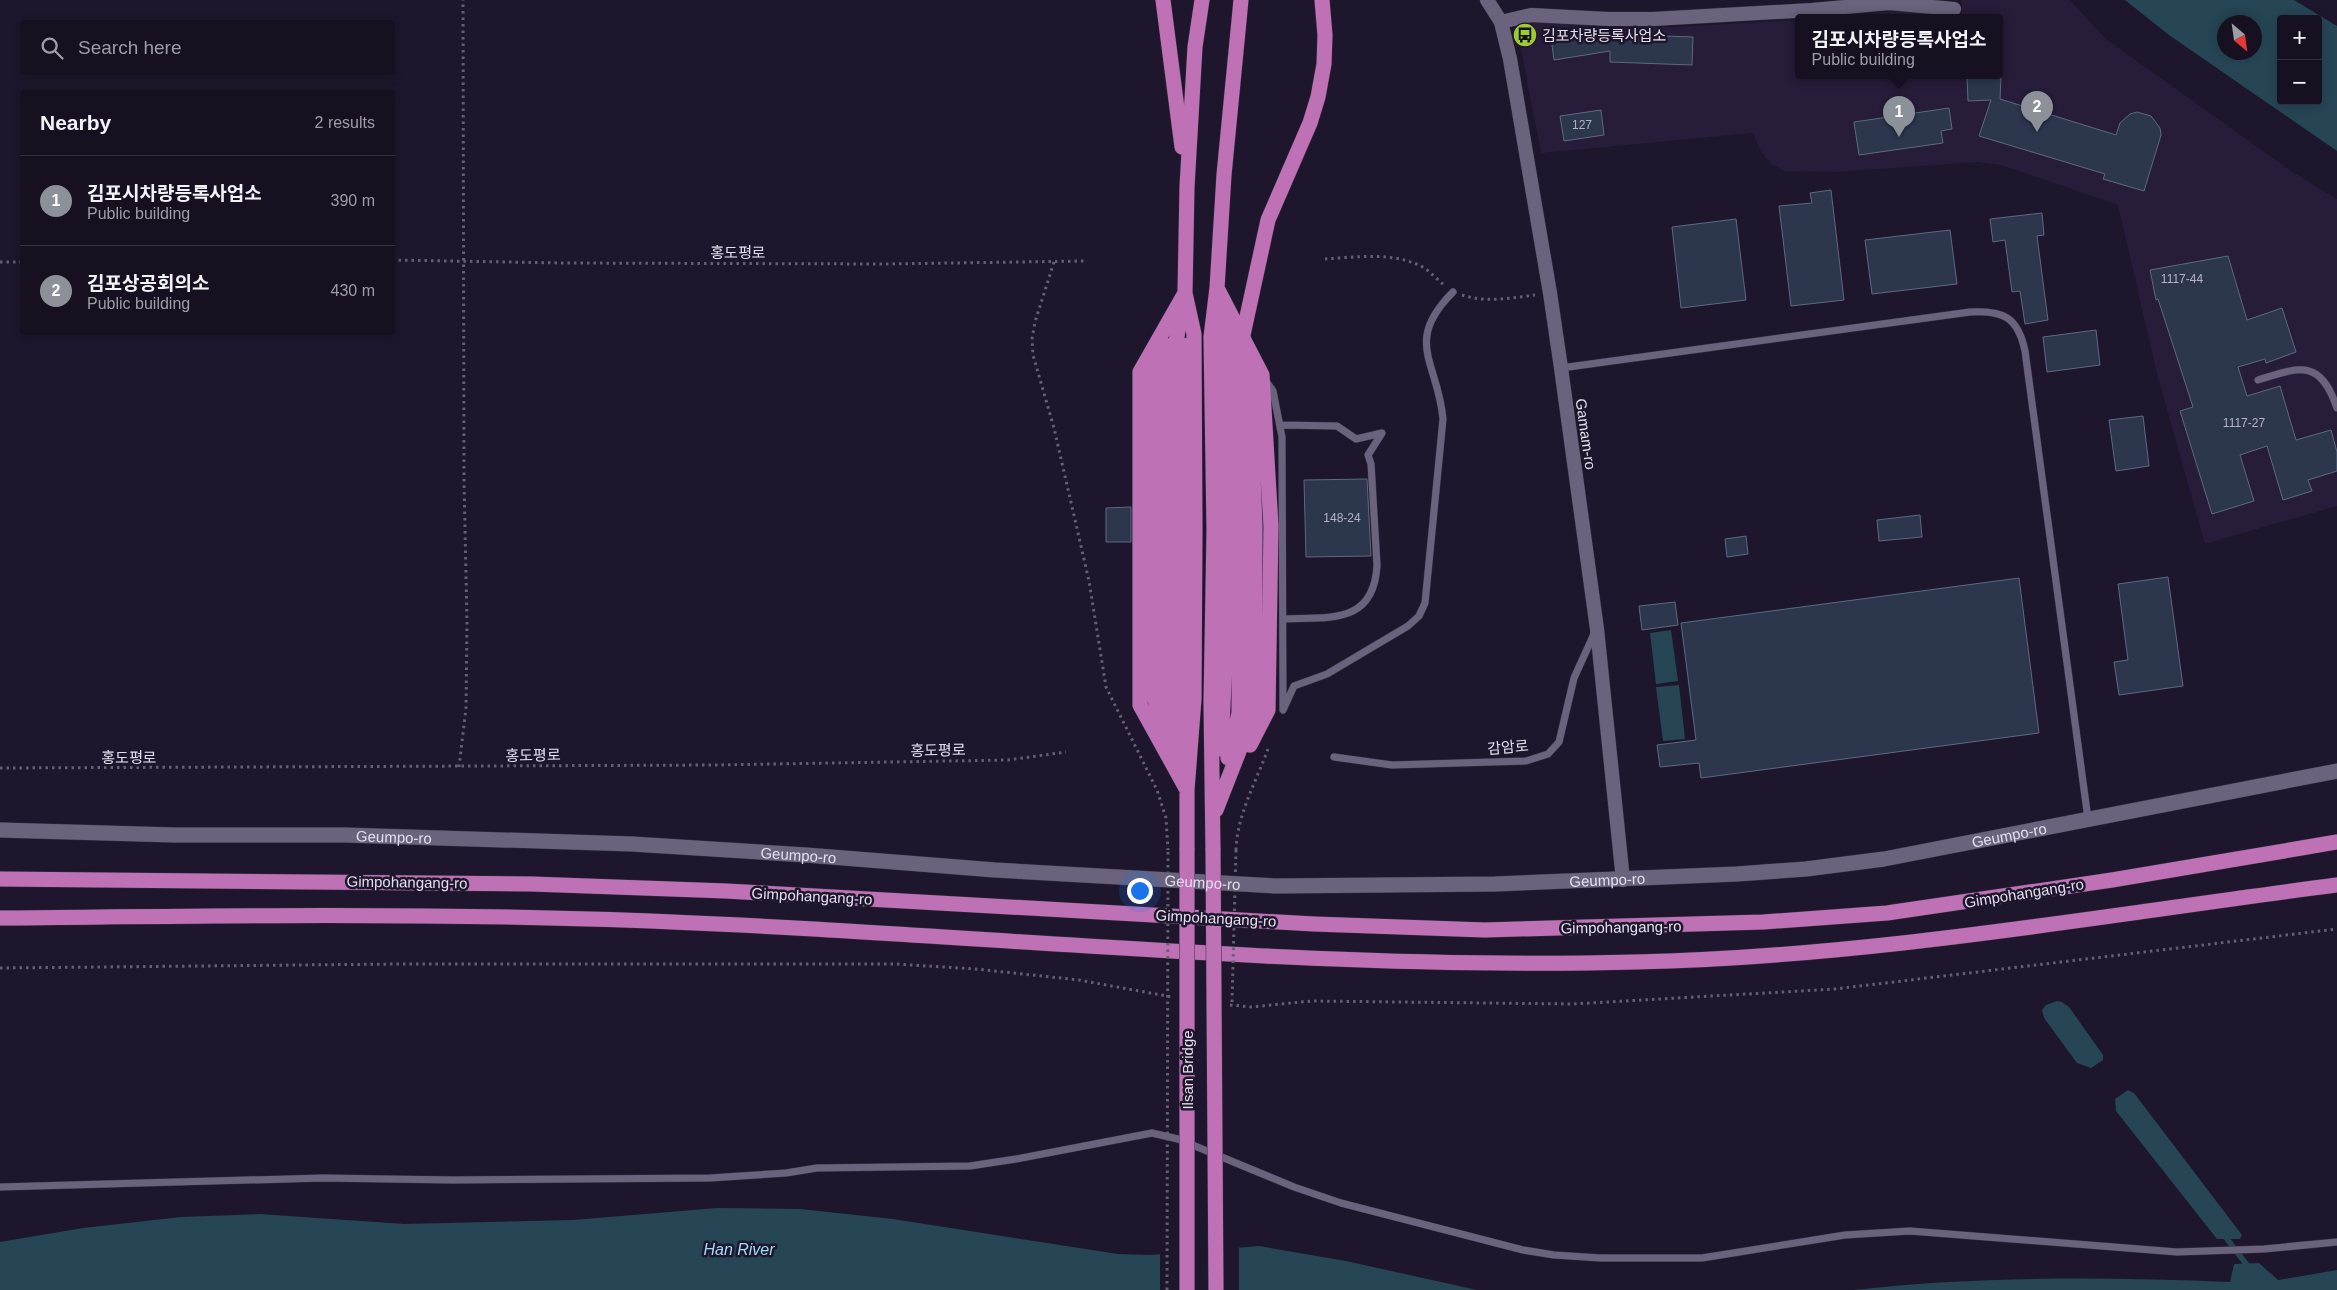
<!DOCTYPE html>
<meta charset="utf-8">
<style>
:root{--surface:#161021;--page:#1f192a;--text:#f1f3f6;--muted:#9e9da5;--line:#35303f;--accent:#8c9099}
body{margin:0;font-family:Arial,"Noto Sans KR",sans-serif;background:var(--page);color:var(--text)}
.controls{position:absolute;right:15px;top:15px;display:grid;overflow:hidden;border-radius:5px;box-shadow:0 2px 12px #0003}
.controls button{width:45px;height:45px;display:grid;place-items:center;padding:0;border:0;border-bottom:1px solid var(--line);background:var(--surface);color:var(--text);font:25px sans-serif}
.compass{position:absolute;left:2217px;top:15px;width:45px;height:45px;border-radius:50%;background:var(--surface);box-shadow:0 2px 12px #0003;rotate:151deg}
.you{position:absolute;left:1139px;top:890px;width:18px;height:18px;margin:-12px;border:4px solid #fff;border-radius:50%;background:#1a73e8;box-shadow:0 0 0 8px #1a73e833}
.badge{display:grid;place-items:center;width:32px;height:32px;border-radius:50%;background:var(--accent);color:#fff;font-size:16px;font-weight:700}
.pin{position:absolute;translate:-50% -41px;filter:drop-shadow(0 1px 2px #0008)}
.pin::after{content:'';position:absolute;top:26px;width:18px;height:15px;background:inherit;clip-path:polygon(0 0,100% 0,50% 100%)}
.popup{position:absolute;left:1795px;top:14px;width:208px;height:65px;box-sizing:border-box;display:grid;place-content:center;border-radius:5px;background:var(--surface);filter:drop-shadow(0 1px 4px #0005);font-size:16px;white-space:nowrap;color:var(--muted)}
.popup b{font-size:19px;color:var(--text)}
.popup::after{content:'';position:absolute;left:50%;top:100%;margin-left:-10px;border:10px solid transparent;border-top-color:var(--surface)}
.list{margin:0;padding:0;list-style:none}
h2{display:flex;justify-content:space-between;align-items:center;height:65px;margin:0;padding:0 20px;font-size:21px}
h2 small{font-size:16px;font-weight:400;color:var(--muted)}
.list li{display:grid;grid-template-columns:32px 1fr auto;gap:15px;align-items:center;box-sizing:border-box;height:90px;padding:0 20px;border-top:1px solid var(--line)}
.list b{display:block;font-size:19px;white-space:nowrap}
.list p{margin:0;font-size:16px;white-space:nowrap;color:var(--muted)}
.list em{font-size:16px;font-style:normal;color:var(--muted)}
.icon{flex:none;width:28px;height:28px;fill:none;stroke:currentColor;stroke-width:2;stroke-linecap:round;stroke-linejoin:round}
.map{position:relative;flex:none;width:2337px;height:1290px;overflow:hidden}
.search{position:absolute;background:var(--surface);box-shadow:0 2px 12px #0003;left:20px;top:20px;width:375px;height:55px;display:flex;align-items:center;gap:12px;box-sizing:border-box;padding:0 18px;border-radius:5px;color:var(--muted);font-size:19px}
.panel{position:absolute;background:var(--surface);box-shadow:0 2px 12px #0003;left:20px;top:90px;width:375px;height:245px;border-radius:5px}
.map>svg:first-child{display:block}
</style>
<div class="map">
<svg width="2337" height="1290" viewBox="0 0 2337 1290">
<rect width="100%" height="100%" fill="#1e162c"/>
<!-- built -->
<path fill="#271c39" d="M1962,0h108l36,39 185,132 46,28v307l-132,38 -48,-170 -39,-169 -117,-40 -24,-3 -141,10 -52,-1 -13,-7 -10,-12 -8,-19 -212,20 -22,-114 3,-8 6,-6 10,-3 66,5h71l124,-7v56h200v-58h-37z
M1891,11l27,1 40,6h-139z"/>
<!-- water -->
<path fill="#264655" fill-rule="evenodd" d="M2125,0h169l43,26v125l-168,-116zM2281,19h37v82h-37zM2224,22h30v30h-30z
M1671,630l7,51 -22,3 -6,-51z
M1679,685l6,54 -22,2 -7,-54z
M2057,1001l5,1 7,5 34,48v5l-12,8 -14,-5 -33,-45 -2,-8 4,-5z
M2128,1090l6,3 108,142 -2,4h-23l-101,-128 -1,-12z
M717,1208l83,1 93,10 225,35 32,1 109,-9 87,15 131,29h-1477v-48l83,-14 98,-11 79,-3 144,10 169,-4z
M2259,1263l19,17 59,-10v20h-483c125,-14 250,-13 376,-8l4,-18z"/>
<!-- pier -->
<path fill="#1e162c" d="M1239,1244v46h-79v-38z"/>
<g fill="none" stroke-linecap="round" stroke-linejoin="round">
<!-- stream -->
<path stroke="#264655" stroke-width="5.5" d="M2224,1235l26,34"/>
</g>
<!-- building -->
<path fill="#2c374e" stroke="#5d6983" d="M1590,32l1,3 48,2v-2l54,2 -1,28 -82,-3v-11l-56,9 -3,-22z
M1967,76h34l-1,23 116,36 4,-12 10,-9 7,-2 14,4 9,12 1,7 -17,56 -41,-12 2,-5 -126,-38 12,-36 -23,1z
M1949,108l3,21 -11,2 2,12 -84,12 -5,-33z
M1601,110l3,25 -40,6 -4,-25z
M1831,190l13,110 -53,6 -12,-100 33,-3 -2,-10z
M2042,213l2,22 -7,1 11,84 -23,4 -5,-33 -8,1 -7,-52 -12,2 -3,-23z
M1736,219l10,81 -65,8 -9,-81z
M1950,230l7,54 -85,10 -7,-54z
M2228,256l19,64 35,-12 14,44 -30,11 -1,-4 -27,8 9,29 33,-10 16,54 35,-10 6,22v19l-29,9 4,11 -29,9 -16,-54 -27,9 14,46 -42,13 -32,-103 13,-4 -35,-108 -2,1 -6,-30z
M2096,330l4,35 -53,7 -4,-35z
M2143,416l6,50 -33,5 -7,-51z
M1367,479l4,77 -65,1 -2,-77z
M1131,507v35h-25v-34z
M1920,515l2,22 -43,4 -2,-21z
M1746,536l2,18 -21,3 -2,-18z
M2168,577l15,109 -64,9 -5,-33 14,-2 -10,-76z
M2019,578l20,155 -338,45 -2,-15 -39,4 -3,-22 39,-5 -15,-117z
M1675,602l3,23 -36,5 -3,-24z"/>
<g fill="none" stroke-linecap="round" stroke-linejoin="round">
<!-- service casing -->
<g stroke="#342f40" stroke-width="8">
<path id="service" d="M1561,368l409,-56c33,-2 48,5 55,39l63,468
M2258,380c42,-13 62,-22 79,28
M1266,381l7,10 9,46 1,271
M1280,425l57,1 19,13 26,-6 -14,22 3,9 6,101c-3,60 -48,52 -93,54
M1283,710l11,-24 33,-12 81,-48 11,-10 6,-13 18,-184c-5,-57 -40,-77 10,-127
M1334,757l58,8 134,-4 22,-7 11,-12 15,-64 20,-44
M0,1187l322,-9 131,2 257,-2 76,-5 31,-5 153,-2 46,-7 136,-26 26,6 116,48 47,16 182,47 31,5 47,3h101l143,-23 65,-4 267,21 87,-3 73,-7"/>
</g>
<!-- minor casing -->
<g stroke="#342f40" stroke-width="15">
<path id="minor" d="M1487,0l14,22 9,37 40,234 11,75 36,261 26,251
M1501,22l30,-7 77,4h45l159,-9 77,-7 65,6"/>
</g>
<!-- secondary casing -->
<g stroke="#342f40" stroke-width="16">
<g id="secondary">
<path id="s1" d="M0,830l174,5h171l287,9 174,11 189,15 280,16 220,-2 242,-10 69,-5 78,-10 453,-88"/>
</g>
</g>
<!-- trunk casing -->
<g stroke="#342f40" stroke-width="16">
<path id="trunk" d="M1163,0l19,147
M1217,288l45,87 9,151 -3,184 -18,35
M1185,293l-45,79v333l47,85
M1183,304l-13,70 -3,154 1,173 16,73
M1224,314l13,49 3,163 -1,187 -11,45
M1163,343l-8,31 -2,154 2,172 13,36
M1183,732l-2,-31 2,-356
M1220,749c5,-52 5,-104 6,-156 1,-89 1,-179 -6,-269
M1216,810l38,-97 1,-187 -5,-128 -7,-63 25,-115 42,-97 8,-26 6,-33 1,-29 -3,-35
M1187,850v-60l7,-91 1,-168 -1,-197 -9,-41 2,-106 8,-140 7,-47
M1213,850l-2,-147 3,-173 -3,-193 6,-49 7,-113 17,-175
M0,879l532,5 194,7 588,33 171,6 278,-8 124,-9 225,-33 225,-38
M0,918c196,-2 393,-5 589,1 349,10 697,52 1046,43 236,-5 468,-47 702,-77"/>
</g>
<!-- path -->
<path stroke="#655f72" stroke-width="3" stroke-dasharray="2.5 4" stroke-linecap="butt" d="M1325,259c32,-2 72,-8 101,10 6,5 12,11 18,16
M392,260l171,3 323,1 198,-3
M0,262h22
M1054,262l-19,60 -3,17 1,16 21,73 35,153 17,106 51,103 9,28 2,32
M1462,295c24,8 49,3 73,0
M459,767l7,-59 1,-86 -3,-141 -1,-481
M0,768l715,-3 293,-5 58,-8
M1236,850c1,-35 20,-68 32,-101
M0,968l399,-4h496l81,5 103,11 93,17
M1230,1005l21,2 61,-6 260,3 263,-15 502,-60"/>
<!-- service -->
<use href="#service" stroke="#6b637e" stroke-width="7"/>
<!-- minor -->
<use href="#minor" stroke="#6b637e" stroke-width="14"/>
<!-- secondary -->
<use href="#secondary" stroke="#6b637e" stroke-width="15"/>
<!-- trunk -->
<use href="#trunk" stroke="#be72b5" stroke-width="15"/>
<!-- trunk-bridge casing -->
<g stroke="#342f40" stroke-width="16" stroke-linecap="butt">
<path id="trunk-bridge" d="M1187,850v440
M1213,850l3,440"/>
</g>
<!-- path-bridge -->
<path stroke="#655f72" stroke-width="3" stroke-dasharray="2.5 4" stroke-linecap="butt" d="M1232,1002l4,-152
M1167,1290l1,-440"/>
<!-- trunk-bridge -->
<use href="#trunk-bridge" stroke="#be72b5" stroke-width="15"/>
</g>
<!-- icons -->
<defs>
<g id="bus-disc" transform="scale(1.25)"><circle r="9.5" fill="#9ccb32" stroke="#1e162c"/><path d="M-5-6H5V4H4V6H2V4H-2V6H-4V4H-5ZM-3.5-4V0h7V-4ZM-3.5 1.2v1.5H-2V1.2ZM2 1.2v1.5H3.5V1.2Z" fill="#111"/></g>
</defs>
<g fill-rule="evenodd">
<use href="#bus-disc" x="1525" y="35"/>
</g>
<g text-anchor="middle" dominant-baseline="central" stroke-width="5" stroke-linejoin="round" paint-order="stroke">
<!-- number labels -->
<g font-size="12" fill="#b5b4c6">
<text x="1582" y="125">127</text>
<text x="2182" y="279">1117-44</text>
<text x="2244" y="423">1117-27</text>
<text x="1342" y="518">148-24</text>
</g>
<!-- poi labels -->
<g font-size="15" fill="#e3deee" stroke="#1e162c" text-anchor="start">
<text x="1542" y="35">김포차량등록사업소</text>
</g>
<!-- street labels -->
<g font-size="15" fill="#e3deee" stroke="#1e162c">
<text x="738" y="252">홍도평로</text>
<text transform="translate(1586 434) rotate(82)">Gamam-ro</text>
<text transform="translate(1508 747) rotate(-5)">감암로</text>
<text transform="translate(938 750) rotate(-1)">홍도평로</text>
<text transform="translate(533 755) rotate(-1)">홍도평로</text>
<text x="129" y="757">홍도평로</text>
<text stroke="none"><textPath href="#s1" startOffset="2014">Geumpo-ro</textPath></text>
<text stroke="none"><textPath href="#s1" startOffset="394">Geumpo-ro</textPath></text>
<text stroke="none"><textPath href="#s1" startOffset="799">Geumpo-ro</textPath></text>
<text stroke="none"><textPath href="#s1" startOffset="1609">Geumpo-ro</textPath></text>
<text transform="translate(407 882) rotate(1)">Gimpohangang-ro</text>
<text stroke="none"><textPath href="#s1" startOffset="1204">Geumpo-ro</textPath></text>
<text transform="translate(2024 893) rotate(-9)">Gimpohangang-ro</text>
<text transform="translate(812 896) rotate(3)">Gimpohangang-ro</text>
<text transform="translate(1216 918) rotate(3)">Gimpohangang-ro</text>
<text transform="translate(1621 927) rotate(-1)">Gimpohangang-ro</text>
<text transform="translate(1187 1070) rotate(-90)">Ilsan Bridge</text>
</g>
<!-- water labels -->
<g font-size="16" font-style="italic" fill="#9edcfa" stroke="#1e162c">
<text x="739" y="1249">Han River</text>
</g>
</g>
</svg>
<div class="controls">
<button>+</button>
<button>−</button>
</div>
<svg class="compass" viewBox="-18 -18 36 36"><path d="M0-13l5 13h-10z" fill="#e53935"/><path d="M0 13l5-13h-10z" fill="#9e9da5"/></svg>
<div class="you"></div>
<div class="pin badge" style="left:1899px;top:137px">1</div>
<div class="popup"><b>김포시차량등록사업소</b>Public building</div>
<div class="pin badge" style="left:2037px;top:132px">2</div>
<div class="search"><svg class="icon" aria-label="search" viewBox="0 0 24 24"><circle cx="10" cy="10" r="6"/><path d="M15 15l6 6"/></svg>Search here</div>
<section class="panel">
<h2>Nearby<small>2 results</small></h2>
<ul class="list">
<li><span class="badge">1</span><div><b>김포시차량등록사업소</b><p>Public building</p></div><em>390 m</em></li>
<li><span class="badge">2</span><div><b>김포상공회의소</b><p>Public building</p></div><em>430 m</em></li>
</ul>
</section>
</div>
